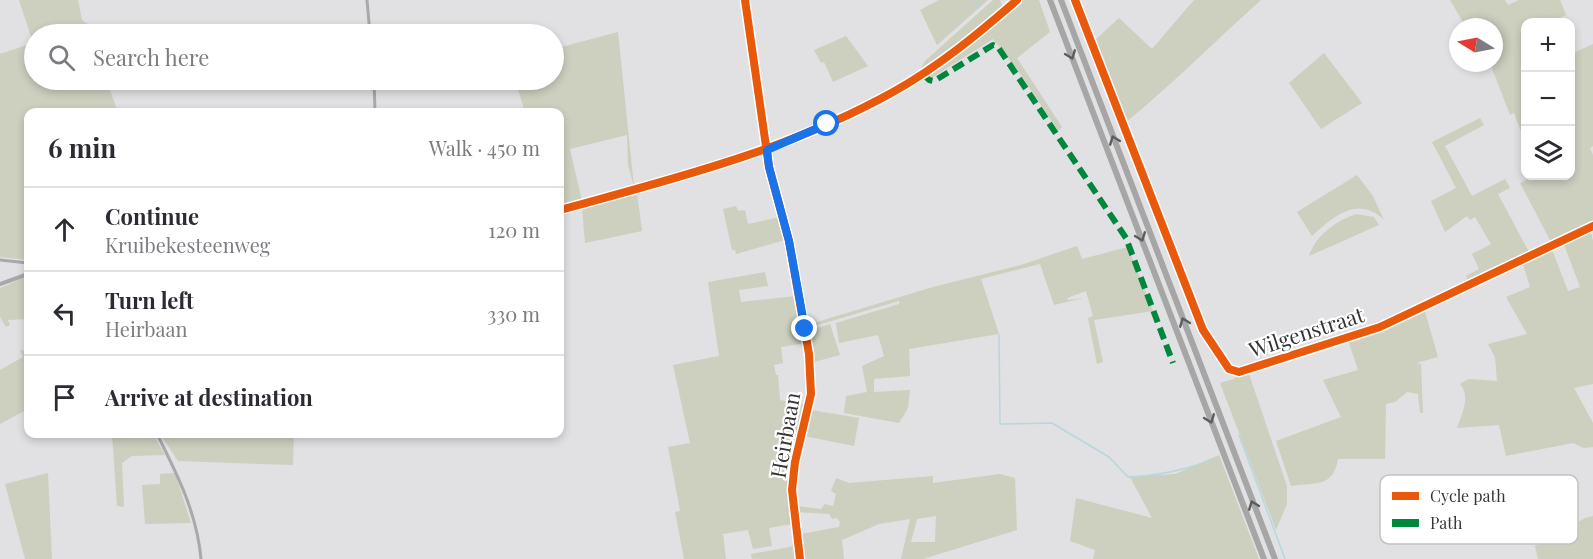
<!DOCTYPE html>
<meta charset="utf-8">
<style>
:root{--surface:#fff;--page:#f7f7f7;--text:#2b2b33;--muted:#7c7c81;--line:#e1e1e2}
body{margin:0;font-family:"Playfair Display",serif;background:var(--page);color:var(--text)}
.controls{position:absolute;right:18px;top:18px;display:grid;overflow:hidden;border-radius:12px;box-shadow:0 3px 9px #0003}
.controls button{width:54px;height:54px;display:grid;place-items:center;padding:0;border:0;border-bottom:2px solid var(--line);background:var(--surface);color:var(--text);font:30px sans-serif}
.compass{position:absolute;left:1449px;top:18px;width:54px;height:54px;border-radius:50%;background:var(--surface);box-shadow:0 3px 9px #0003;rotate:280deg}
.stop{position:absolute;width:18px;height:18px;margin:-14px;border:4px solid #1a73e8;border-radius:50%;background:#fff}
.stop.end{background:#1a73e8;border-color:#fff;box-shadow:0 2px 6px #0008}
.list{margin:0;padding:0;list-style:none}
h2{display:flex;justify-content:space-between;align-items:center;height:78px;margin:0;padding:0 24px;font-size:26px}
h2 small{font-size:20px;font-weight:400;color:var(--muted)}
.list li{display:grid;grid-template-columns:39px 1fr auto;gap:18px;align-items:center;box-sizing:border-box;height:84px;padding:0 24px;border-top:2px solid var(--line)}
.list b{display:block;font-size:22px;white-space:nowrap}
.list p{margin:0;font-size:20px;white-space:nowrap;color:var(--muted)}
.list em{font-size:20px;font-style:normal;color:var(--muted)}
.icon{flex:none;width:33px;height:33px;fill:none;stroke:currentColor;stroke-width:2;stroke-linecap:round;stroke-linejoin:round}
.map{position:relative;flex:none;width:1593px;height:559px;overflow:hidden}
.search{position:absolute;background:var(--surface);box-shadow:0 3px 9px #0003;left:24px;top:24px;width:540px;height:66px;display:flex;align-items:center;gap:15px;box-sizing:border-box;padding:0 21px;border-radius:33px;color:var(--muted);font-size:22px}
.panel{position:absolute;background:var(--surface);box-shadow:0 3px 9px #0003;left:24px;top:108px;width:540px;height:330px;border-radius:12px}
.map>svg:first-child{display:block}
</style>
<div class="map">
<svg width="1593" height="559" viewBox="0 0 1593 559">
<rect width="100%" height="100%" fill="#e1e0e2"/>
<!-- green -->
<path fill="#cdcfbf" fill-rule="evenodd" d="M19,0h59l4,20 13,9 -3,5h-58v46h72l12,32h-90v103l-4,1 4,44 -28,-3v-203l33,-11z
M939,0h49l-51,45 -17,-35z
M993,0h7l3,8 -77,61 -5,-1 4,-7z
M1021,0h18l11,32 -33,26 45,69 -4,4 -41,-62 -24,-30 -62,39 -3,-2z
M1194,0h67c-46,41 -88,84 -136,123l-31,-82 25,-23 33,31z
M1450,0h55l3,5 11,-5h41l6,15 -14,7h-26l-1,120 -11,-29 -4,2 -20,-52h4v-36h-28z
M618,32l16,155 -6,-22 -1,-30 -57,14 12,52 -22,7v-96h-37h2l-10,-32h39v-31z
M846,36l22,30 -35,16 -9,-20 -3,1 -7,-13z
M1593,44v102l-3,2 3,7v68l-42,19 -31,-59 14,-7h36l1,-122z
M1324,53l38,50 -41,26 -32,-46z
M1480,118l4,7 -39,21 27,50 33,-17 5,9 -12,6 31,58 -60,30 -3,-6 13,-7 -7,-15 19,-10 -16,-27 -5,3 -3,-4 -22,16 -14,-31 25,-13 -24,-46z
M1357,175l16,21 11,24c-26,-25 -50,-4 -72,16l-15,-24z
M637,193l5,38 -57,12 -3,-35z
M736,206l2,5 7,-1 3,14 32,-7 5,23 -49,14 -1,-4h-3l-9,-41z
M1356,214l18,3 5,8 -70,31c7,-21 27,-35 47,-42z
M1590,229l3,12v143l-19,4 19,35v24l-9,1 -11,-5 -67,13 -7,-31 -42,3c5,-14 14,-32 3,-44l9,-5 28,2 -2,-24 -7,-13 39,-10 -21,-37 24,-10 -8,-26 29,-14 17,44 12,-4 -17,-45z
M1077,246l5,13 46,-12 25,64 -59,9 9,42 -6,2 -9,-46 5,-2 -7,-25 -19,7 1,2 16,-2 -30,7 -14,-41 -59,15 18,55 -90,15 1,27 -36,3v13l36,-2 -2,18 -9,15 -55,-10 2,-17 21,-4 -5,-26 22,-10 -6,-21 -39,8 -3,-20 63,-19v-3l-88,26 -1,-3 123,-37 88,-22z
M765,272l3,14 -29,4 2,12 55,-6 9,47 -24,4 2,16 -9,2 2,10h2l2,25 27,5 -16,73 2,46 -24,4 3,18 -19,3 -5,-19 -25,4 3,25h-42l-9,-47 5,-1 -12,-64 22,-4 -17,-78 46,-9 -11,-74z
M28,276v43l-20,1 2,5 -4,2 -6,-10v-29z
M1424,308l14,49 -22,6 5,1 2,49h-3l-2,-19 -11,-2 -12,10 -9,2 -1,55h-47c-5,29 -22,23 -47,27l-15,-45 65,-24 -18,-37 35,-10 -10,-30z
M830,324l10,31 -26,7 -4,-32z
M20,350l8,1v58l-28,15v-54l23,-13z
M1242,372l7,2 38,112v18l-11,26 -56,-147 14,-4z
M811,410l48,8 -5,28 -50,-10z
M112,434h41l12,21 -33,1 -10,7 2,44 -7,-1z
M160,434h134l-1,31 -115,-4z
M1219,455l40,104h-166l2,-9 -25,-9 6,-43 76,20 -22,-41 45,-3z
M48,473l4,86h-27l-20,-75z
M175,473l16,50 -46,1 -3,-39 18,-1v-10z
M1000,474l15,4 2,52 -94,29h-22l9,-40 -31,5 -37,16 2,19h-40l-3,-25 38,-7 1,-5 -3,-4 -5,1 -3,-5 -32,-2v-6l24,3 4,-5 8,2 3,-12 -5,-3 5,-13 13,5 84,-7v7zM936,516l-1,26h-24l6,-23z
M1593,516v43h-55l-3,-13 50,-28z
M795,546l3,13h-46l-1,-5z"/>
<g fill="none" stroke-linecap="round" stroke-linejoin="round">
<!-- stream -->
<path stroke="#b6d7de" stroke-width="1.5" d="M975,0l4,8
M999,335l1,89 52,-1 57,34 19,20c30,-1 54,-7 82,-16
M1239,435l46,124"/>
<!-- minor -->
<path stroke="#aaa9aa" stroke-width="3" d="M367,0l3,34
M745,0l21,148
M1075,0l128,330 26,39 10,3 141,-45 213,-101
M374,80l1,32
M0,260l28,3
M157,434c20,40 40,79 44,125"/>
<!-- tertiary -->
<path stroke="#aaa9aa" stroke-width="4" d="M767,150l31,137 13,86v21l-18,82v26l7,57
M560,210c113,-31 229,-60 333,-118 45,-25 85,-58 124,-92
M0,284l28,-10"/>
<!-- motorway -->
<path stroke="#a7a6a7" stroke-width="6" d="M1050,0l214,559
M1061,0l214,559"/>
<!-- quiet -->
<path stroke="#00873e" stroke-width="6" stroke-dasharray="12 6" stroke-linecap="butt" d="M923,74l6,6 5,1 59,-36 5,2 128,191 47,125"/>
<!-- cycleway casing -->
<g stroke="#fff" stroke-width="11">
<path id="cycleway" d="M745,0l24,167 20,74 20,113 2,40 -16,68 -3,28 8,69
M1075,0l128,330 26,39 10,3 141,-45 213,-101
M560,210c113,-31 229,-60 333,-118 45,-25 85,-58 124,-92"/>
</g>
<!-- cycleway -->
<use href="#cycleway" stroke="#e8590c" stroke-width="8"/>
</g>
<!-- one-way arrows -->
<defs><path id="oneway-chevron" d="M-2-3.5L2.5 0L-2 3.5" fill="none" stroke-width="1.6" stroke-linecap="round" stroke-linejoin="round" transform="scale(1.5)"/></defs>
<g stroke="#5d5c5d">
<use href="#oneway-chevron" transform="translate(1071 55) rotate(69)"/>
<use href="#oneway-chevron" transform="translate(1114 140) rotate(-111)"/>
<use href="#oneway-chevron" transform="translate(1141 237) rotate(69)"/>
<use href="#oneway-chevron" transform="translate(1184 322) rotate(-111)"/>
<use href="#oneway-chevron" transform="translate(1210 419) rotate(69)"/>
<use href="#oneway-chevron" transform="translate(1253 505) rotate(-111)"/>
</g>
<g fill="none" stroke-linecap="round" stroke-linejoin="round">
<!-- route -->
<path stroke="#1a73e8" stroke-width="8" d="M805,329l-16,-88 -20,-74 -2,-17 60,-26"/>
</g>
<g text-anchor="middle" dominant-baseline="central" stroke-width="4.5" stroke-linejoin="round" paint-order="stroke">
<!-- street labels -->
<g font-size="21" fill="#353435" stroke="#fff">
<text transform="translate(1306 331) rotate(-18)">Wilgenstraat</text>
<text transform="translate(784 435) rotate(-80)">Heirbaan</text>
</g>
</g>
<!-- legend -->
<rect x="1380" y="475" width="198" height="69" rx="9" fill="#fff" stroke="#c2c2c2" stroke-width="1.5"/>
<rect x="1392" y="492" width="27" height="8" fill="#e8590c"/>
<rect x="1392" y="519" width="27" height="8" fill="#00873e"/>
<g font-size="16" fill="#353435">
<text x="1430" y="502">Cycle path</text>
<text x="1430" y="529">Path</text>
</g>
</svg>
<div class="controls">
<button>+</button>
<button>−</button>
<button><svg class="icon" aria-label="layers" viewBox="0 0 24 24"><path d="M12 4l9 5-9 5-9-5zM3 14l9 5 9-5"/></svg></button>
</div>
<svg class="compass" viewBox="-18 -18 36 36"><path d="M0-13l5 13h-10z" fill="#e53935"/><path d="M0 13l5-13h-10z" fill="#7c7c81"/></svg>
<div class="stop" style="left:827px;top:124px"></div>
<div class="stop end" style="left:805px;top:329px"></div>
<div class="search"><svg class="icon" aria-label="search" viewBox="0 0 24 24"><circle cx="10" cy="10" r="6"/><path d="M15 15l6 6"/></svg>Search here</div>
<section class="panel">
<h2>6 min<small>Walk · 450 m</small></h2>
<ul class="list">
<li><svg class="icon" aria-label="ahead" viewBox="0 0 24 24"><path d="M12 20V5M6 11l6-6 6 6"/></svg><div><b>Continue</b><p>Kruibekesteenweg</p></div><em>120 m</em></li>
<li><svg class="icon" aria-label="left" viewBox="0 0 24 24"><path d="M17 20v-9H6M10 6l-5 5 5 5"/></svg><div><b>Turn left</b><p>Heirbaan</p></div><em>330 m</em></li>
<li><svg class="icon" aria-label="arrive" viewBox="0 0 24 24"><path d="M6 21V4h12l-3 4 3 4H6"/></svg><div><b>Arrive at destination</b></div></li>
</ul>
</section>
</div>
